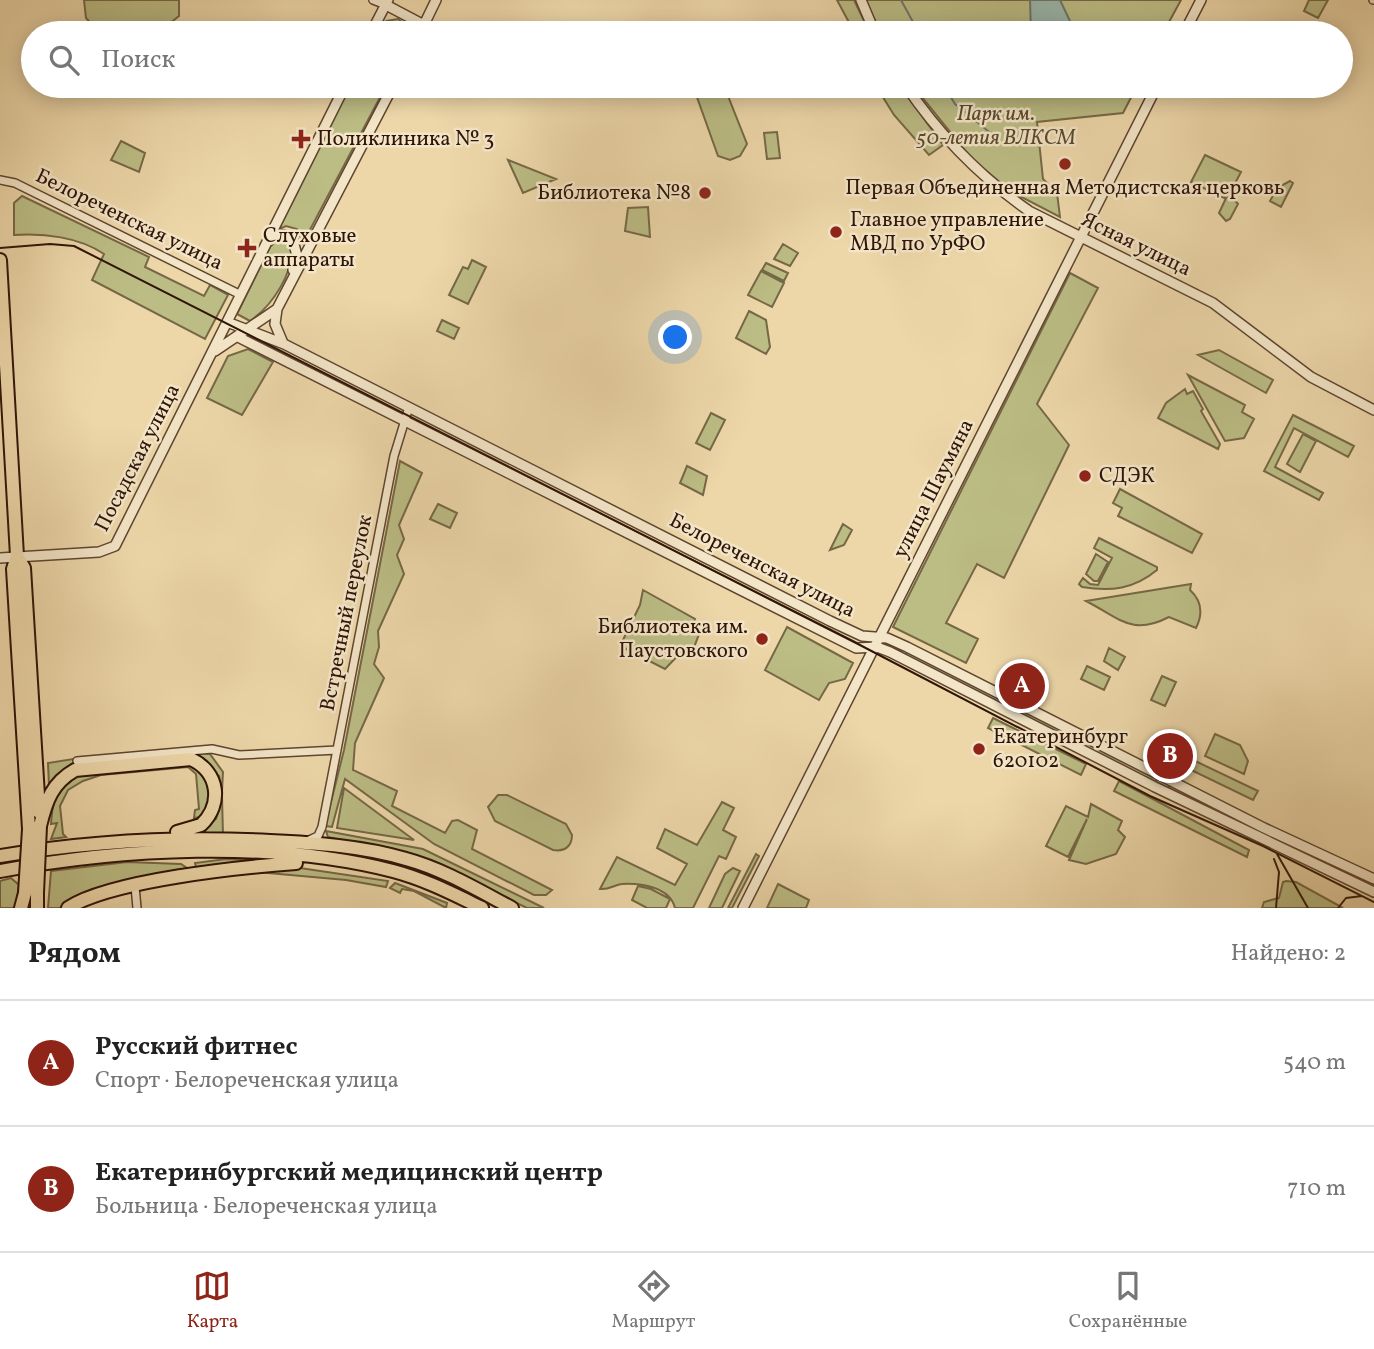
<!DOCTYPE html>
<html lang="ru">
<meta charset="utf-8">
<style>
:root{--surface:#fff;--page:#f6f6f6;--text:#222;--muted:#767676;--line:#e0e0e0;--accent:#8f2418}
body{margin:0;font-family:Vollkorn,serif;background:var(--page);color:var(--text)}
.you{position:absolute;left:676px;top:338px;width:24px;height:24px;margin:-18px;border:5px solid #fff;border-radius:50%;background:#1a73e8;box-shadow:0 0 0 10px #1a73e833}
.badge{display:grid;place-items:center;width:46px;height:46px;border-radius:50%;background:var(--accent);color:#fff;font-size:23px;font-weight:700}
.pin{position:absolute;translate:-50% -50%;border:4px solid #fff;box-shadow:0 2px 7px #0006}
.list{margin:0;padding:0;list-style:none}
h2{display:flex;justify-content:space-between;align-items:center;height:91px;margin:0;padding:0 28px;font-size:30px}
h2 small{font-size:23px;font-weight:400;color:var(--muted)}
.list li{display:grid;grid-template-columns:46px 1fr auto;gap:21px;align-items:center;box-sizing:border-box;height:126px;padding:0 28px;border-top:2px solid var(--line)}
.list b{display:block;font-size:26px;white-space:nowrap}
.list p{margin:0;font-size:23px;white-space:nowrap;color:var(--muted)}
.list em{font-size:23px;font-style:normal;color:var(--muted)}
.icon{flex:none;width:38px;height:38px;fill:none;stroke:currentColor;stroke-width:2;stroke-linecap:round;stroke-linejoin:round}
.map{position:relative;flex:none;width:1374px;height:908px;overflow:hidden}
.search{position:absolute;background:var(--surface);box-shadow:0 4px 18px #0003;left:21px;right:21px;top:21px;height:77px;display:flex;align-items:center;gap:18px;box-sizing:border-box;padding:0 24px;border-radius:38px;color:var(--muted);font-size:26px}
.sheet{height:343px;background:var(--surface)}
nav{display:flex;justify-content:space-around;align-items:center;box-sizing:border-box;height:98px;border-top:2px solid var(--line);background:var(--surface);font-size:19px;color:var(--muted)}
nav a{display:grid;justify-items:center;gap:4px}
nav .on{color:var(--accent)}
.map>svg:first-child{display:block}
</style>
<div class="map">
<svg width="1374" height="908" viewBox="0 0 1374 908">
<rect width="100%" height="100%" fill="#edd7a9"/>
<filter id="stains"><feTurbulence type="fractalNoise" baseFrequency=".00286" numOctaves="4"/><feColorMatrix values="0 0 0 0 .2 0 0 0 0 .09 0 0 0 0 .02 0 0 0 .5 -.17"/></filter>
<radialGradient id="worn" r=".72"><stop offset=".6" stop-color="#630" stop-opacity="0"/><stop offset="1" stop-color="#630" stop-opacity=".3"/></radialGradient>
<!-- green -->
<path fill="#bcbd85" stroke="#766846" stroke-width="2" d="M84,0h95v16l-10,8 -74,4 -9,-10z
M837,0h17l16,33h-24l6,-5z
M865,0h316l-18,33h-282z
M1309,0h19l-10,18 -14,-7z
M398,19l11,8 2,6h-35l10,-12z
M350,86h36l-83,157 -6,-14 -11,-3 -7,3z
M693,86h31l23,58 -7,12 -10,4 -12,-4z
M876,86h24l43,59 -14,10 -35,-40z
M913,86h224l-14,27 -86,9 6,57 14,14 3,24 -50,-26 -39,-33z
M777,132l3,26 -13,1 -3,-26z
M121,141l24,12 -6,19 -28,-12z
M1205,155l36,17 -11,21 -3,-1 -3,6 -33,-16z
M508,160l48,19 -33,14z
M1290,181l3,2 -12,24 -11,-6 7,-13z
M22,196l127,61 -4,10 59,29 6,-11 18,10 -23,44 -113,-59 12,-26c-25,-17 -60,-21 -90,-19v-32z
M1231,196l7,8 -8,15 -4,2 -7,-8 7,-15z
M648,207l2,30 -25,-6 3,-23z
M284,239l7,4c5,28 -19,63 -41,78l-13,-7 35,-71z
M783,244l15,9 -8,13 -16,-7z
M472,260l14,7 -18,37 -19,-9 14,-28 5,2z
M766,263l22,10 -4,8 -22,-11z
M761,271l23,12 -12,24 -24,-12z
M1070,273l28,15 -61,116 32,41 -65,133 -27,-14 -31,59 32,16 -12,24 -73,-36z
M749,311l17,9 4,27 -4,7 -30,-16z
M442,320l17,8 -5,11 -17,-8z
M248,349l25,13 -31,53 -35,-17 21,-42z
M1219,350l54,30 -7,13 -68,-38z
M1188,375l57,30 -3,7 12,7 -10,19 -19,3z
M1185,389l2,5 6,-3 10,18 -2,2 19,33 -2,5 -60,-31 8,-15z
M711,413l14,7 -15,30 -14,-7z
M1293,415l61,31 -6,11 -54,-29 -19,39 48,26 -4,7 -55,-29z
M1303,434l13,7 -16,31 -13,-8z
M400,461l22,12 -23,52 5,14 -7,16 7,19 -26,57 1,16 -5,17 10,14 -29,65 -2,27 44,21 -5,15 53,27 7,-12 6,-1 19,10 -5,19 80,41 -6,5h-12l-100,-51 -89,-65 -13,48 -7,-1 19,-76z
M687,466l20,10 -4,19 -23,-12z
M1120,489l82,45 -10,19 -74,-37 4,-8 -9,-5z
M438,504l19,9 -7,15 -20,-9z
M843,524l9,6 -8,15 -14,5z
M1099,538l58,29v3c-23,19 -46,22 -75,17l-3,-3 4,-6 7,6 8,1 14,-27 -18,-10z
M1096,554l12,8 -10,19h-4l-8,-7z
M1191,584l-1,6c12,11 13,24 6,38l-27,-11c-37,19 -48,2 -83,-16z
M643,590l52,29 -2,6 8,4 -8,21 -6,-4 -22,23 -45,-23 20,-41z
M787,627l66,36 -8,16 -16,4 -10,17 -54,-30z
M1109,648l16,9 -7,13 -14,-9z
M907,652l251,126 -3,5 -250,-127z
M1087,666l23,11 -6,13 -23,-11z
M1162,676l14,6 -11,24 -14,-6z
M993,718l93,46 -5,11 -93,-47z
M1215,734l25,11 8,16 -4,13 -39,-18z
M195,753l15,1 13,18 -1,19 -3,-15 -21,-19 -109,8 -40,21 -1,-23 25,-4 2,5z
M1191,759l67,32 -5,9 -66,-32z
M188,765c20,6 21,21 24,39l-12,13 -6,1 1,-8 4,-1 -3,-35 -8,-7 -87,8 -18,6 -15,9 -8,16 3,28 3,3 -15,2 6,-16 -6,1c1,-16 3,-35 18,-44 21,-13 91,-13 119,-15z
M1119,781l130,69 -2,7 -133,-66z
M1170,784l203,97 -1,5 -204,-98z
M344,788l70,52 -77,-12z
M498,795h9l59,29 6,11c0,11 -7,17 -19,15l-58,-29 -7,-14z
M222,797l1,38h-29l22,-16z
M722,802l12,6 -11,22 13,7 -10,22 -7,-3 -26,52h-18c-5,-21 -34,-25 -53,-24 -8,1 -13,6 -22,5l17,-32 58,28 12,-21 -30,-16 8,-19 32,16z
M1091,804l31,17 -4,9 7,7 -9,17 -30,10 -17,-4 18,-41 -19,38 -22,-11 20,-40 22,11z
M326,831l97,18 121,59h-17l-105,-51 -94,-20z
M331,849l54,9 49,16 63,31 -1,2c-55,-26 -105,-46 -165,-54z
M756,854l3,2 -27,52h-4z
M226,859l37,2 -63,8 -4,-2 -1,-4z
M127,862l54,2 12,8 -104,20 -29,16h-12l3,-37z
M300,868l88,13 -2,6 -40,-7 -100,-9z
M733,868l7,3 -18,37h-13l16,-34z
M11,878l8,7 -3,23h-16v-27z
M1286,881l10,1 47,26h-81l2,-6 15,-4 4,-16z
M395,883l52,20 -1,5 -32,-17 -12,-2 -2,4 -10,-5z
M778,884l31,16 -3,8h-39z
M638,886l13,3 19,10 -4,9h-19l-15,-8z"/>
<!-- water -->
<path fill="#9ab8ae" stroke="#6f766c" stroke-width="2" d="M1030,0h30l10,21 -4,12h-35z"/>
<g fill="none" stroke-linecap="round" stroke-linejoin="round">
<!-- stream -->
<path stroke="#6f766c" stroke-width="2" d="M901,0l18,33
M944,86l11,18 44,36"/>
<!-- minor casing -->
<g stroke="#5e4530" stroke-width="10">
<path id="minor" d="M373,0l13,5
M1373,0h1
M0,180l15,3 226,112
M77,761l135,-12 27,6 98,-5
M307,841l11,-5 4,-9 72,-371 15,-49
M135,886l2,22"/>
</g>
<!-- tertiary casing -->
<g stroke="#5e4530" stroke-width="12">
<path id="tertiary" d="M861,0l14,33
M386,5l38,20
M371,33l17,-33
M420,33l16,-33
M1184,33l17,-33
M906,86c34,50 73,90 123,125l184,92 98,74 63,33
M269,241c6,-9 16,-8 24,-1l4,16 -4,14
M227,322l57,22 546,277 32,15 25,2 20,9 357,181 110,51
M238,337l618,311 21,-1 13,5 265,135 219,105
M283,343l-8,-19 2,-15 116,-223
M215,351l62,-42
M0,558l99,-6 16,-6 230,-460
M743,908l414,-822"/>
</g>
<!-- primary casing -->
<g stroke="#2f1408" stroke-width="16">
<path id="primary" d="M0,260l17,296 -4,13 16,260
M17,556l7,12 15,244
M40,826c6,-25 12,-43 35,-56l116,-11c28,13 32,45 10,66l-24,7
M0,856c90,-15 178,-20 270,-15 45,2 92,5 136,18 37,10 72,31 106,49
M0,871c122,-23 272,-31 393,0 31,8 60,23 89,37
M21,908l4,-15
M37,908v-15
M68,908c43,-28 174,-41 228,-45"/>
</g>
<!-- minor -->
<use href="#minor" stroke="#f3e5c7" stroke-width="7"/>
<!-- tertiary -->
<use href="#tertiary" stroke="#f3e5c7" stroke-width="9"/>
<!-- primary -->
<use href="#primary" stroke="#edd7a9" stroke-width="12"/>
<!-- tram -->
<path stroke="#2f1408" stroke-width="2" d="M0,248l50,-4 24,2 784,398 292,152 113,50 111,56
M1277,854l31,54
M1274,859l5,13 -3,36
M1338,908l8,-10 16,-2"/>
<!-- primary-bridge casing -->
<g stroke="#2f1408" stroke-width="16" stroke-linecap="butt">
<path id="primary-bridge" d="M25,893l4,-64
M37,893l3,-67"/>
</g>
<!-- primary-bridge -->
<use href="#primary-bridge" stroke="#edd7a9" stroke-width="12"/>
</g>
<!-- markers -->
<g fill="#8f2418" stroke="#f3e5c7" stroke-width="2.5">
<path d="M297.5 128.5h7v7h7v7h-7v7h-7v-7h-7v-7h7z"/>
<circle cx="1065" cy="164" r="7"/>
<circle cx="705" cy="193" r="7"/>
<circle cx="836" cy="232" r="7"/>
<path d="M243.5 237.5h7v7h7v7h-7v7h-7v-7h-7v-7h7z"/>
<circle cx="1085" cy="476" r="7"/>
<circle cx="762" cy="639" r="7"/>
<circle cx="979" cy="749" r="7"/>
</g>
<g text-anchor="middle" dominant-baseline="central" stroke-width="5" stroke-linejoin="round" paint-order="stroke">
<!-- park labels -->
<g font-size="21" font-style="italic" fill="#59472e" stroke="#f3e5c7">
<text x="996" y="114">Парк им.<tspan x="996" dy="24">50-летия ВЛКСМ</tspan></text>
</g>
<!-- poi labels -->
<g font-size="21" fill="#2f1408" stroke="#f3e5c7" text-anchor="start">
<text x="317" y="139">Поликлиника № 3</text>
<text x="1065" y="188" text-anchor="middle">Первая Объединенная Методистская церковь</text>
<text x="691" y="193" text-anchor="end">Библиотека №8</text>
<text x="850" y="220">Главное управление<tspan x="850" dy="24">МВД по УрФО</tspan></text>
<text x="263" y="236">Слуховые<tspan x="263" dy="24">аппараты</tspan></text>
<text x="1099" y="476">СДЭК</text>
<text x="748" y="627" text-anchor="end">Библиотека им.<tspan x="748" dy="24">Паустовского</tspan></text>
<text x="993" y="737">Екатеринбург<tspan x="993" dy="24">620102</tspan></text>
</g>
<!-- street labels -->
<g font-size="21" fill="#2f1408" stroke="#f3e5c7">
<text transform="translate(129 220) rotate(26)">Белореченская улица</text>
<text transform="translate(1136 245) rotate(26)">Ясная улица</text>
<text transform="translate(138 458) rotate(-63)">Посадская улица</text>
<text transform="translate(934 489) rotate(-63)">улица Шаумяна</text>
<text transform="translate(762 566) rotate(27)">Белореченская улица</text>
<text transform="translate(347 613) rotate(-79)">Встречный переулок</text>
</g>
</g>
<rect width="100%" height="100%" filter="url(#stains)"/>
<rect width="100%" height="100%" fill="url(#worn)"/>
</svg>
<div class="you"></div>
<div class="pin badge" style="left:1022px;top:686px">A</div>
<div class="pin badge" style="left:1170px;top:756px">B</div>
<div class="search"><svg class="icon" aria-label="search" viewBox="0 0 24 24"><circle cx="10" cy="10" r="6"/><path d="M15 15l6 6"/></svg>Поиск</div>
</div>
<section class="sheet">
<h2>Рядом<small>Найдено: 2</small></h2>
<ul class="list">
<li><span class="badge">A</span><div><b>Русский фитнес</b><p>Спорт · Белореченская улица</p></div><em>540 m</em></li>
<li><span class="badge">B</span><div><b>Екатеринбургский медицинский центр</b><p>Больница · Белореченская улица</p></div><em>710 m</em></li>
</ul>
</section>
<nav>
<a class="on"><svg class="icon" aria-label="map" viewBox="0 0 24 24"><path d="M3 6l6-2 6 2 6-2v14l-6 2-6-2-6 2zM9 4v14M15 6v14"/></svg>Карта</a>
<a><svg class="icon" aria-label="directions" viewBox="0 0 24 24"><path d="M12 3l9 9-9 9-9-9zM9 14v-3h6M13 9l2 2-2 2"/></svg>Маршрут</a>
<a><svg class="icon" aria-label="saved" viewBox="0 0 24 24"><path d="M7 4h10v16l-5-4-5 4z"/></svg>Сохранённые</a>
</nav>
